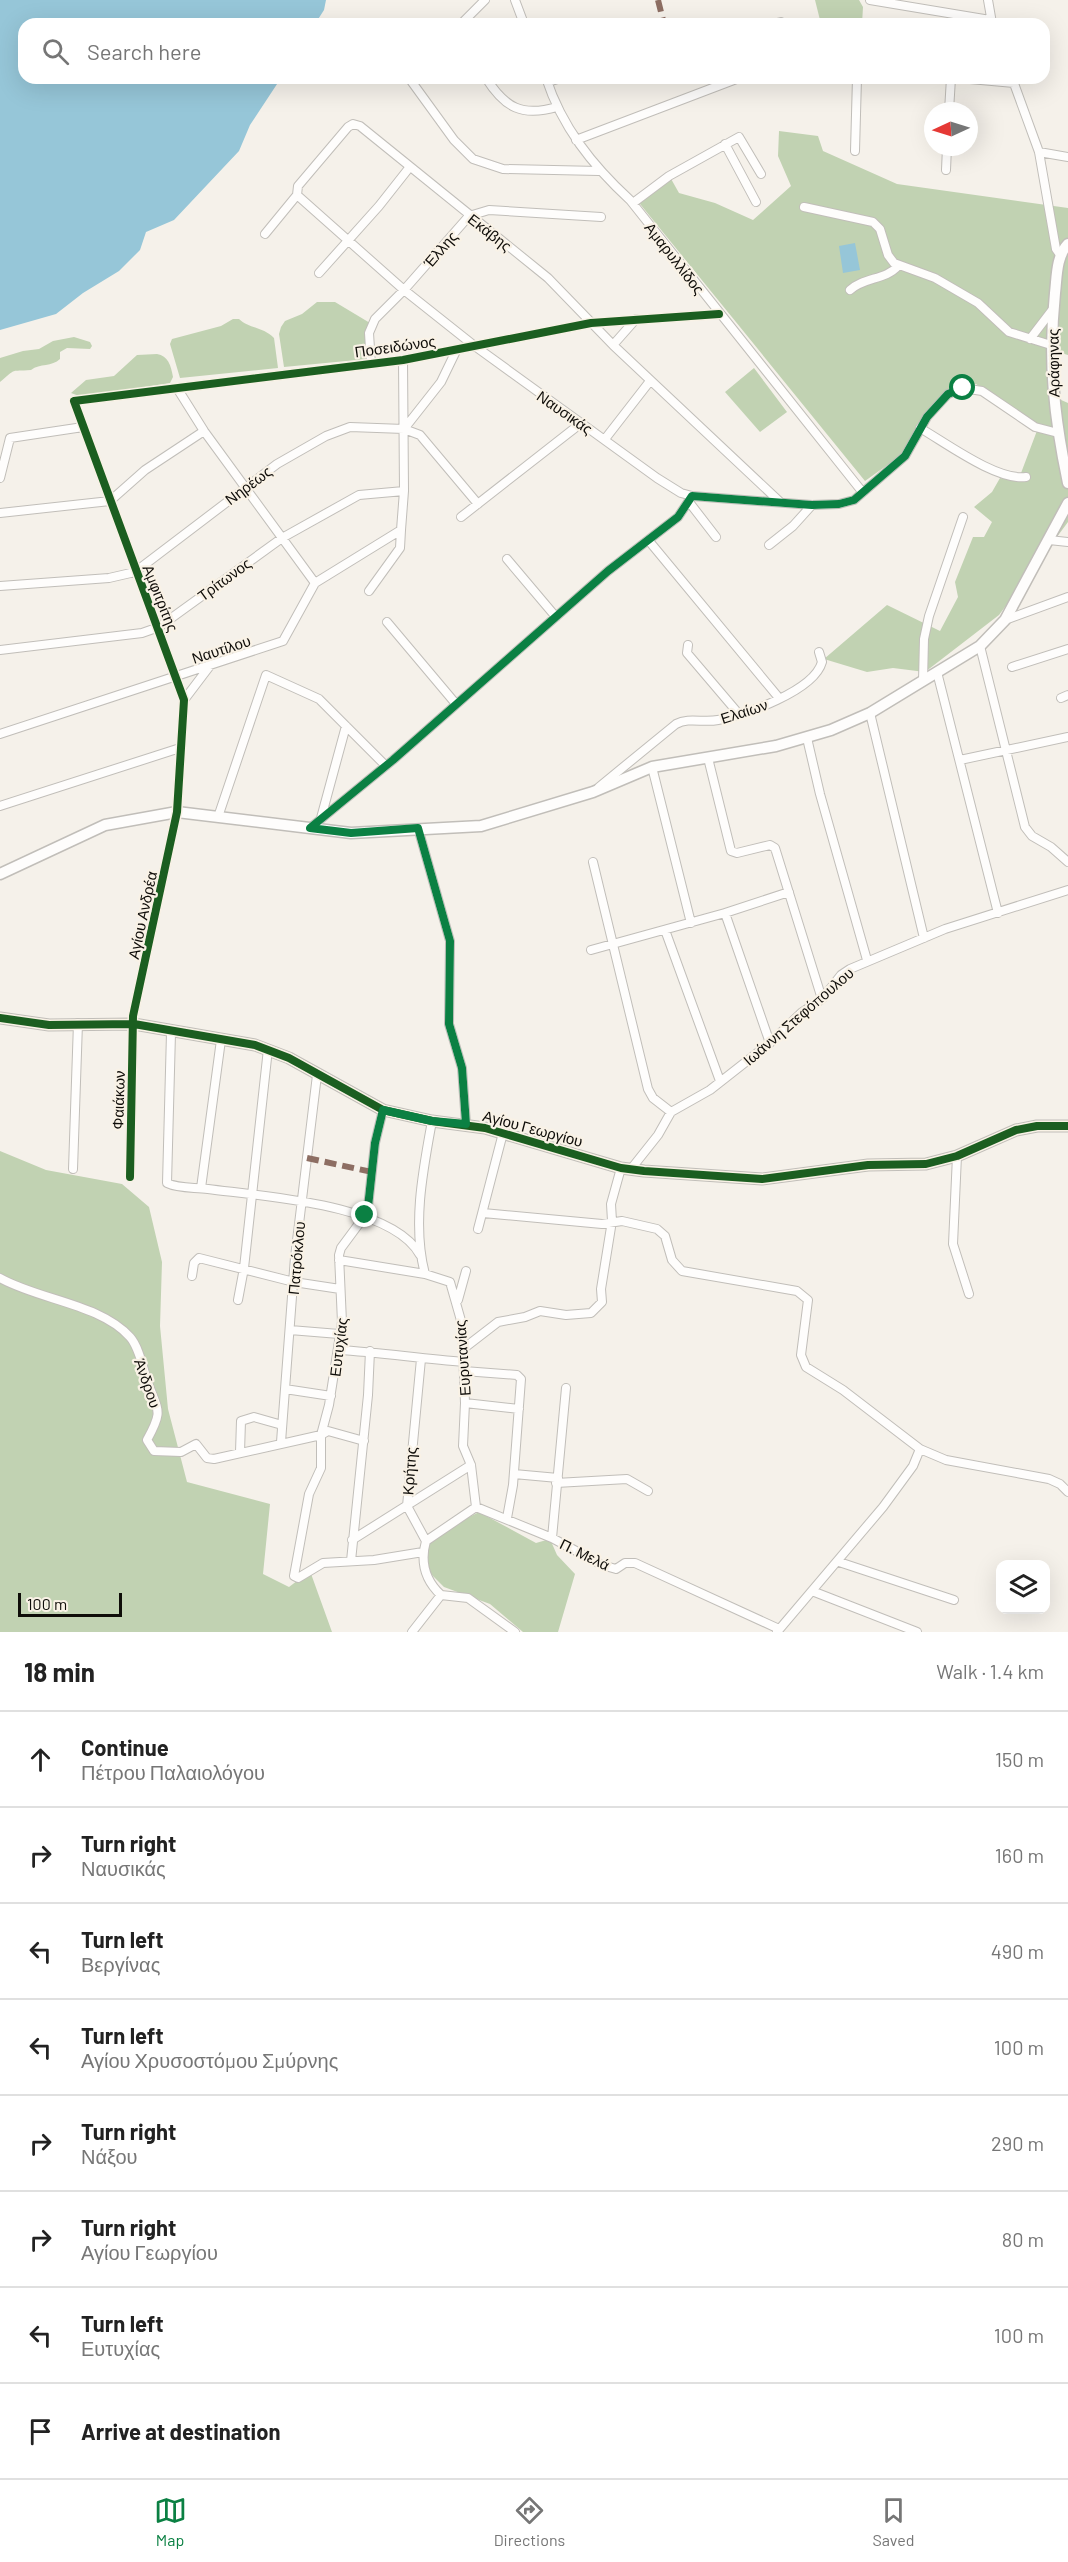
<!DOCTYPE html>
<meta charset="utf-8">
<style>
:root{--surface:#fff;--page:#f6f6f6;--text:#222;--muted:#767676;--line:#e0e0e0;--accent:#0b8043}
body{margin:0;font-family:Barlow,sans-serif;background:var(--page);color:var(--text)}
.controls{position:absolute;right:18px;bottom:18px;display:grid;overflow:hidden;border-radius:12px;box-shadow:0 6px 24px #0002}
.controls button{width:54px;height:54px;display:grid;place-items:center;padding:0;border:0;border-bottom:2px solid var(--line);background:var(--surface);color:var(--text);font:30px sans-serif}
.compass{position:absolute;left:924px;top:102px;width:54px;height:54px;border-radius:50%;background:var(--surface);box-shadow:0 6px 24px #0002;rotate:266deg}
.scale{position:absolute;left:18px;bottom:15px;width:104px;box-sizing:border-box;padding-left:6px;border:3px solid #0f0d09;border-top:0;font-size:16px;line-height:21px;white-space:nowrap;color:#0f0d09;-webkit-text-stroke:4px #f9f2e6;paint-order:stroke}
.stop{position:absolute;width:18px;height:18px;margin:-14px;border:4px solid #0b8043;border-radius:50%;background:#fff}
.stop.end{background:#0b8043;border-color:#fff;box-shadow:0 2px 6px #0008}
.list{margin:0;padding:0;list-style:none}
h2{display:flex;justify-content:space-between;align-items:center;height:78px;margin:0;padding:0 24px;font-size:26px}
h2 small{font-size:20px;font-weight:400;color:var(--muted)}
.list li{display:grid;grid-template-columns:39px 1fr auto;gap:18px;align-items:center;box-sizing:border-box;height:96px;padding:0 24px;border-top:2px solid var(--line)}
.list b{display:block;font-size:22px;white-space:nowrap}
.list p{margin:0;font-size:20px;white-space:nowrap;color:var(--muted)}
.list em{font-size:20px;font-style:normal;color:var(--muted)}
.icon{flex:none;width:33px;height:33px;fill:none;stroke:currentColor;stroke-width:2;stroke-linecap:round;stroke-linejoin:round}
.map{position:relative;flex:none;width:1068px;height:1632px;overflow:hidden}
.search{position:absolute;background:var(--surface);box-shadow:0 6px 24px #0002;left:18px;right:18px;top:18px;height:66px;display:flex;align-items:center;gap:15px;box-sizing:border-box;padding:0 21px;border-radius:18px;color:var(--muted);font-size:22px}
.sheet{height:846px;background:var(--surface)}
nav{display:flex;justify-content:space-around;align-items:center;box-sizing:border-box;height:84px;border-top:2px solid var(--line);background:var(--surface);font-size:16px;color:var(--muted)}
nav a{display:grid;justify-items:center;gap:3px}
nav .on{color:var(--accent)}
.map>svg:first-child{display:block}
</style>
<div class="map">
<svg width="1068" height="1632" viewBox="0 0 1068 1632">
<rect width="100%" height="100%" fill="#f5f1ea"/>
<!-- forest -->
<path fill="#c1d2b2" d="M815,0h44l4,7 -1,17h-41z
M779,131l39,5 5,15 74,33 171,24v147l-21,-6 5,47 16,7v119l-69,93 -74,57 -32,-4 -26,4 -43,-13 63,-54 53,26 18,-34 -3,-15 18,-45h11l8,-15 -18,-15 18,-15 8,-14 18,3 20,-53 -62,-44 -24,6 -28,27 -24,39 -35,25 -229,-282 34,-22 9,16 36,10 38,17 38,-34 -13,-30z
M317,302h18l35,21 -5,14 2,22 -83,8 -5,-33 2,-7 4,-6 17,-7z
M233,319h6c9,9 24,8 35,19l4,30 -98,10 -10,-34 2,-5 49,-13z
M74,337l16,5 2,4 -2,3 -23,-1 -7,4v7c-8,8 -20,4 -29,11 -22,2 -13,-3 -31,12v-24l23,-7 16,-2 14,-8z
M157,354c11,2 14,11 16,23l-3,6 -88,14 -11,-4 15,-13 28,-4 23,-21z
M754,368l33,44 -27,20 -35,-40z
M0,1151l46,19 76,14 27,23 13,55 -2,64 8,83 19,73 83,22 -7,70 26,13 21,-16 22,61h-332z
M479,1512l57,31 14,-4 7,16 18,19 -17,58h-35l-33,-28 -46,-17 -14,-14 -6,-19 5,-11 25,-18z"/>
<!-- water -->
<path fill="#96c6d8" d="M0,0h326l-2,10 -9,14h-291v54h257l-31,47 -11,26 -65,69 -28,12 -6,18 -21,21 -36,22 -27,21 -56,16z
M855,243l5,27 -17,3 -4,-27z"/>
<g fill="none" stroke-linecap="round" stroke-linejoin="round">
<!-- street casing -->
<g stroke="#c1beb9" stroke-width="10">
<path id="street" d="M515,0l9,24
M870,0l120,20
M988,0l4,23
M461,24l24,-24
M773,24l8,-2
M409,78l45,62 19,19 30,10 96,2
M486,78c19,30 36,39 71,29
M546,78c16,49 46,87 84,122l230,289
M959,78l55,5
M1012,78l27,74 17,97 5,7
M548,82l13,-4
M949,111l2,-33
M576,140l163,-62
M725,144l31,58
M855,151l2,-73
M1039,152l29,5
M946,170l1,-23
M297,195l107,95 68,54 185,134 24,15 11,3 120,9 27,-1 15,-4 51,-44 22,-39 21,-23 15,-6 19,3 53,36 23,6
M633,203l36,-27 70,-39 22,37
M804,207l69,15 7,7 8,26 6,8 41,15 43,25 31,29 42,13
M265,234l32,-39 1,-9 50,-59 5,-3 7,2 188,152 65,67 167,157
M319,273l60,-67 30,-38
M850,290c14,-13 36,-10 48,-24
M1030,339l23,-30
M613,345l23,-26
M371,364l-2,-31 6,-14 29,-29 65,-74 20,-6 112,7
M177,388l27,43 111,152
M920,428c26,15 77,53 106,49
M404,429l37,-47 15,-31
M605,439l45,-58
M0,478l10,-40 73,-11
M689,502l27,35
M0,513l110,-12 35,-31 59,-39
M461,517l119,-93
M1049,540l19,2
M649,541l130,157
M769,545l24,-19 19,-21
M507,559l49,58
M0,586l109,-8 26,-6 142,-108 49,-28 24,-9 54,2 16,6 58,69
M369,591l31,-43 1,-18
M1005,620l63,-23
M387,622l69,82
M688,645l-1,8 51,60
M980,646l45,181 7,9 19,11 17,15
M0,650l142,-17 17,-6 123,-89 77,-43 45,-4
M1012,667l56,-18
M937,672l61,241
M923,681l1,-42 5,-23 34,-99
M1061,698l7,-3
M184,700l25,-33
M870,713l54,225
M0,734l283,-93 32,-58 86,-53 3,-39 -1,-131
M807,738l13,56 47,166
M708,758l23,93 6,2 33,-8 5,3 47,151
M960,760l108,-23
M652,767l39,156
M599,787l77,-63c13,-7 27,-1 42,-4 27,-5 96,-29 104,-58l-3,-10
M0,806l180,-58
M218,817l48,-142 53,24 67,67
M321,818l25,-92
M310,828l83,-68 215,-189 70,-54 14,-21
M418,828l32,113 -1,83 13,44 4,56
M593,862l55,227 5,9 18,14
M725,913l45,130
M665,930l55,151
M591,950l134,-37 64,-21
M171,1033l-4,150c12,6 28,4 41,6 53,7 185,15 212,66
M383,1110l-8,33 -7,64 -7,14 -20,27 -2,7 3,67 -13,83 -8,30v33l-12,26 -15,82 4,2 25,-15 51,-3 49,-8
M432,1121c-9,49 -20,104 -7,153l25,8 12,42 3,79 -2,43 8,19 5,42
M957,1156l-4,88 16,50
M73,1169l5,-146
M631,1169l27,-34 13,-23 39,-22 60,-47 31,-30 21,-14 19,-24 9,-6 95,-40 123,-39
M130,1177l3,-161 44,-204 7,-112 -110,-299 329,-41 188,-37 128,-9
M201,1188l20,-148
M483,1213l119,11 20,-3 35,8 8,7 7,24 10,11 115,20 11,9 -7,55 5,12 37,23 77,59 26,11 103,19 11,5 8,8
M478,1229l25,-96
M339,1260l86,14
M192,1276l2,-13 5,-5 95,24 46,7
M0,1278c39,22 101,26 130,59 9,10 13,31 17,43 11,32 17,29 0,60l7,11 27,1 15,-8 11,14 7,1 107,-24 7,-4 36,10
M238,1300l6,-32 24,-219
M458,1300l8,-29
M290,1330l49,4
M463,1349l35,-27 27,-5 15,-6 26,4 25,-2 11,-11 -1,-13 11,-68 -1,-17 10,-36
M338,1350c42,2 83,9 126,12
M421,1359l-14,147 19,35c-6,21 -1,39 15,54l27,3 47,34
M464,1371l53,4 4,4 -8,106 -6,33
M285,1389l46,7
M465,1403l54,6
M281,1442l14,-185 22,-182
M240,1452l1,-31 13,-4 28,8
M514,1474l44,4
M556,1483l71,-4 21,12
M552,1538l14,-150
M352,1540l119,-75
M426,1541l50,-34 76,31 50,27 14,4 9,-6h10l144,66
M351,1561l17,-166 2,-44
M839,1562l115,38
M812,1591l105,41
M412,1632l29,-37
M777,1632l106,-125 30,-41 7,-17"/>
</g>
<!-- secondary casing -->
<g stroke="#c1beb9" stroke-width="13">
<path id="secondary" d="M1068,244c-12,13 -11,32 -13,49 -7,67 -1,124 13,190
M0,874l105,-49 72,-13 174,21 130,-7 112,-34 59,-25 124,-21 55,-16 39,-17 110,-67 25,-26 63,-117
M0,1018l49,7 85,-1 121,21 34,13 94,52 49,11 53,7 136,40 23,3 118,8 106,-14 58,-1 31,-8 59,-26 21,-4h31"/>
</g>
<!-- street -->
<use href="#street" stroke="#fefdfc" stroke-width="8"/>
<!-- secondary -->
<use href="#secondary" stroke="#fefdfc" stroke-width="10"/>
<!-- quiet -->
<path stroke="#8d6e63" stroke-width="6" stroke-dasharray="12 6" stroke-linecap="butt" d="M658,0l6,24
M307,1158l65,14"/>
<!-- cycleway casing -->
<g stroke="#f9f2e6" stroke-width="11">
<path id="cycleway" d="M0,1018l49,7 85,-1 121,21 34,13 94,52 49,11 53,7 136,40 23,3 118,8 106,-14 58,-1 31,-8 59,-26 21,-4h31
M130,1177l3,-161 44,-204 7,-112 -110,-299 329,-41 188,-37 128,-9"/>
</g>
<!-- cycleway -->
<use href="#cycleway" stroke="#1b5e20" stroke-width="8"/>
</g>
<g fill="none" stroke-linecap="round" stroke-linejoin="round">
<!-- route -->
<path stroke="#0b8043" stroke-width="8" d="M365,1215l3,-8 7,-64 8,-33 49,11 34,3 -4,-56 -13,-44 1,-83 -32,-113 -67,5 -41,-5 83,-68 215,-189 70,-54 14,-21 120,9 27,-1 15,-4 51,-44 22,-39 21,-23 15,-6"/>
</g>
<g text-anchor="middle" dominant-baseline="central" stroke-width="4.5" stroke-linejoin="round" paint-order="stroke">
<!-- street labels -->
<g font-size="15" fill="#0f0d09" stroke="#f9f2e6">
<text transform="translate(490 232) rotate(38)">Εκάβης</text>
<text transform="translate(440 249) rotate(-49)">Έλλης</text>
<text transform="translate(675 258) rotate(52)">Αμαρυλλίδος</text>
<text transform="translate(395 346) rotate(-8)">Ποσειδώνος</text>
<text transform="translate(1053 363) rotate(-91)">Αράφηνας</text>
<text transform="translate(565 412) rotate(35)">Ναυσικάς</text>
<text transform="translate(248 485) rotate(-37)">Νηρέως</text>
<text transform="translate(224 579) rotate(-36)">Τρίτωνος</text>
<text transform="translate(161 598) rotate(68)">Αμφιτρίτης</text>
<text transform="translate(221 649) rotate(-18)">Ναυτίλου</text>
<text transform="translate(744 711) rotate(-18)">Ελαίων</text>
<text transform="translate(142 915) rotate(-78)">Αγίου Ανδρέα</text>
<text transform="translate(798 1016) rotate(-41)">Ιωάννη Στεφόπουλου</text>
<text transform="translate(118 1100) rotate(-88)">Φαιάκων</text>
<text transform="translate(533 1128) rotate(15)">Αγίου Γεωργίου</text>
<text transform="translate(296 1258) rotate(-85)">Πατρόκλου</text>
<text transform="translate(338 1347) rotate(-83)">Ευτυχίας</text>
<text transform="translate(462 1358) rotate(-94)">Ευρυτανίας</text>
<text transform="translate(148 1383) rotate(71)">Άνδρου</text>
<text transform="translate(409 1471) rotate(-86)">Κρήτης</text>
<text transform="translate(585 1554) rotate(26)">Π. Μελά</text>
</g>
</g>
</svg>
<div class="controls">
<button><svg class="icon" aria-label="layers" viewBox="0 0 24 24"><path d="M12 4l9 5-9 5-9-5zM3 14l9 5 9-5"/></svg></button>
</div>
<svg class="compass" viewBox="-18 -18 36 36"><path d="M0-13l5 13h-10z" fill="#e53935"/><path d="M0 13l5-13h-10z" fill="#767676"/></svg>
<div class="scale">100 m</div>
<div class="stop" style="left:963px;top:388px"></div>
<div class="stop end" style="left:365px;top:1215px"></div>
<div class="search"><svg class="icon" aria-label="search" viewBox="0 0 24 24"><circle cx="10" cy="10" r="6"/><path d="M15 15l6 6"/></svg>Search here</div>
</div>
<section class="sheet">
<h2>18 min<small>Walk · 1.4 km</small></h2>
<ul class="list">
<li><svg class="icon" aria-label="ahead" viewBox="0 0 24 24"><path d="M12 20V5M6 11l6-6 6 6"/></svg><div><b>Continue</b><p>Πέτρου Παλαιολόγου</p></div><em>150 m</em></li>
<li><svg class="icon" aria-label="right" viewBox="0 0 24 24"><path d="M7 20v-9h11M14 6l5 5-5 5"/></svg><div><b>Turn right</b><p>Ναυσικάς</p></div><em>160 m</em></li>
<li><svg class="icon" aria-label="left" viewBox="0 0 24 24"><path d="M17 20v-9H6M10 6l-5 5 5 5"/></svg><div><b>Turn left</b><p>Βεργίνας</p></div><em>490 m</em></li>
<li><svg class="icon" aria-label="left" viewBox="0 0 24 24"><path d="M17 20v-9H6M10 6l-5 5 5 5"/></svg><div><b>Turn left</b><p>Αγίου Χρυσοστόμου Σμύρνης</p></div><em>100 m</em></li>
<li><svg class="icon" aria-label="right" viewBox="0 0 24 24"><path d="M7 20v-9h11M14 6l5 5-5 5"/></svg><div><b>Turn right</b><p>Νάξου</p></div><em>290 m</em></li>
<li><svg class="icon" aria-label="right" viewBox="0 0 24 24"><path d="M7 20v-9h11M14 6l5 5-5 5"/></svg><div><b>Turn right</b><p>Αγίου Γεωργίου</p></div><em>80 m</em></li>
<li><svg class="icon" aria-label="left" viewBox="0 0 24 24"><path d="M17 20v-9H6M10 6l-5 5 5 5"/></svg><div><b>Turn left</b><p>Ευτυχίας</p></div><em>100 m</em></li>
<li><svg class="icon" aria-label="arrive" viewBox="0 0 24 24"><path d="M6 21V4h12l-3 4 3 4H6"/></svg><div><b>Arrive at destination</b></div></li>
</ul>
</section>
<nav>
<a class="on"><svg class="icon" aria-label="map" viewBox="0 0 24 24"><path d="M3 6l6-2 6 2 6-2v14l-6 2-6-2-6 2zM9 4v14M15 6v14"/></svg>Map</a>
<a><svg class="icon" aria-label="directions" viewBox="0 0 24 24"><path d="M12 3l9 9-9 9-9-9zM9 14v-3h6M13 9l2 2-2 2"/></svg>Directions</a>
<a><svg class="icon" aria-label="saved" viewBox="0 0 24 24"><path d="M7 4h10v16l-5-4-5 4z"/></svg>Saved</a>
</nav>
